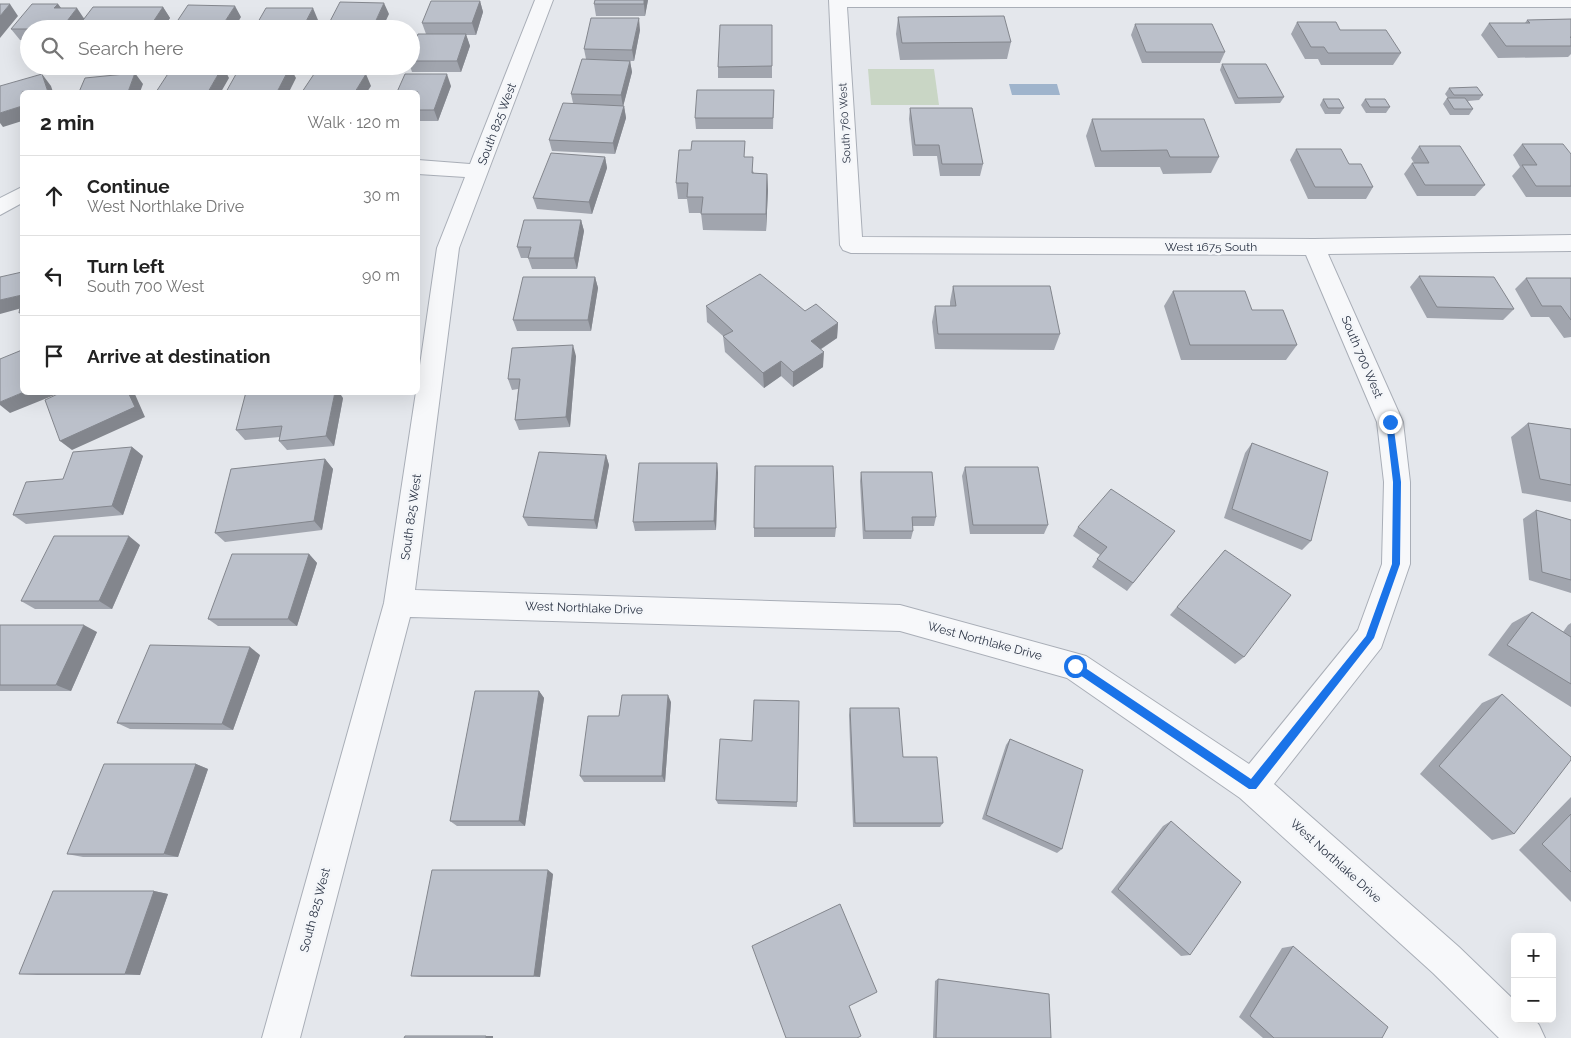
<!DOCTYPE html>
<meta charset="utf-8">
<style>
:root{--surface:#fff;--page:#f2f2f2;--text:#222;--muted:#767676;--line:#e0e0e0}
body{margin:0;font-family:Raleway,sans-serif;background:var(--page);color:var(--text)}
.controls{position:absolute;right:15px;bottom:15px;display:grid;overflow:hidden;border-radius:8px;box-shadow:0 5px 20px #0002}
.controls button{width:45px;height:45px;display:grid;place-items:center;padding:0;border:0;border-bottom:1px solid var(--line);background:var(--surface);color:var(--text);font:25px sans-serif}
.stop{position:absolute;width:15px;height:15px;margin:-11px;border:4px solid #1a73e8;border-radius:50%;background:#fff}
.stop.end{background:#1a73e8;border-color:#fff;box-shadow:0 1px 5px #0008}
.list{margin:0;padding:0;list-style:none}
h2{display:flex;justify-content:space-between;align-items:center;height:65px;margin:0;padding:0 20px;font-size:21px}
h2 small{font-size:16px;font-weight:400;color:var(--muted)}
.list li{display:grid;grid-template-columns:32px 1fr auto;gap:15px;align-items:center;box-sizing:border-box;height:80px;padding:0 20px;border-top:1px solid var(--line)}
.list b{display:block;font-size:19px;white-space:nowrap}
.list p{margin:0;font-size:16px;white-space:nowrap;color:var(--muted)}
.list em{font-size:16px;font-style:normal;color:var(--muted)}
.icon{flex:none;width:28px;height:28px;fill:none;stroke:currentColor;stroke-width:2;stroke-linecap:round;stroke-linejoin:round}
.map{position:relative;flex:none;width:1571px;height:1038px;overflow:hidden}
.search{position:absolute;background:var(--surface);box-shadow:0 5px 20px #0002;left:20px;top:20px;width:400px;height:55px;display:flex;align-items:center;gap:12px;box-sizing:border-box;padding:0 18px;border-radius:28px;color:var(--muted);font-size:19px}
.panel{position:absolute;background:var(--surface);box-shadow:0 5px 20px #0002;left:20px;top:90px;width:400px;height:305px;border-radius:8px}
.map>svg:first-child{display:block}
</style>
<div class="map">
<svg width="1571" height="1038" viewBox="0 0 1571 1038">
<rect width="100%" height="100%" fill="#e4e7ec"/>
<!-- green -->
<path fill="#c9d6c5" d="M868,69h66l5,36h-68z"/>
<!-- water -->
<path fill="#9fb4cc" d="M1009,84h48l3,11h-48z"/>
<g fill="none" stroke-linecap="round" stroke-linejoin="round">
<!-- street casing -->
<g stroke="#a9aeb7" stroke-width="2">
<path id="street" d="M535,0h18l-94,248 -44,342 485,15 186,51 163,108 109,-134 24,-66 2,-82 -7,-60 -71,-167 -455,-2 -8,-3 -3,-5 -11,-245h742v7h-724l15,230 452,2 257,-4v16l-243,3 75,168 7,60v82l-29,84 -107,136 185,163 56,54v18h19l5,6 6,13h-46l-66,-65 -193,-175 -173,-120 -167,-47 -490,-14 -110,421h-38l122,-435 32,-211h2v-13l19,-131 28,-71 -47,-3v-14l52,4z
M22,187v16l-22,12v-17z"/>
</g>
<!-- street -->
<use href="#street" fill="#f7f8fa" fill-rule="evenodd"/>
</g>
<!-- wall -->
<path fill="#a1a5ae" d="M648,0l-3,16h-49l-2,-12z
M480,1l3,11 -7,23h-10l4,11 -9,26h-49l-2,-6h1v-14l15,-18 -4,-11z
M58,4l3,4 23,10 79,-11 7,11 -7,11h-134v11h-9l-9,-11z
M898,17l113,25 -4,17 -107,1 -4,-26z
M1571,19v35l-3,3 -70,1 -17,-23 8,-12h36l2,-3z
M1297,22l43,8 61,23 -8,12h-72l-3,-6h-13l-14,-25z
M1135,24l90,28 -5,11h-78l-11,-28z
M772,25v53h-54v-11z
M640,30l-6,31h-4l2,11 -9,34h1l2,12 -11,36 -63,-3 -3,-11 24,-37 -2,-9 15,-35 -2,-10z
M1222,64l62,33 -4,6 -45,1 -15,-34z
M451,86l-13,35h-20v-29z
M1449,88l34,7 -4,5 -11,1 5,8 -4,6h-19l-7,-11 4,-6h1l-3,-4z
M774,90l-1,39h-77l-1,-11z
M1323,99l21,9 -4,6h-15l-5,-9z
M1365,99l25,8 -4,6h-20l-5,-8z
M910,108l73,56 -3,12h-40l-3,-20h-24l-4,-37z
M1092,119l127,38 -8,16 -48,1 -3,-7h-65l-9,-31z
M1522,144l49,10v43h-45l-14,-21 8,-9 -7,-12z
M1419,146l66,39 -10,11h-58l-13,-22 8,-11h2l-3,-5z
M1296,149l53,15 24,23 -7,12h-58l-18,-39z
M605,157l2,11 -15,46 -55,-5 -4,-11z
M745,157l9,16 13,1 1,16 -2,41 -63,-1 -2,-17h-12l-2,-14h-9l-2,-16z
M581,220l3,11 -7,38h-45l-4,-11h-7l-4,-11z
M1419,276l95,33 -11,11 -76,-2 -17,-31z
M595,277l3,11 -7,43h-74l-4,-11z
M1526,278h45v59l-7,1 -15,-21h-18l-16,-28z
M953,286l107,48 -6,16 -119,-1 -3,-27 3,-16h15v-4z
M1173,291l79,19 45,35 -11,15h-105l-17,-54z
M706,306l99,5 33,12 -1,15 -17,12 3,17 -30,20 -12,-11 -17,12 -39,-36 -2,-16 -16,-14z
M576,356l-6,71 -51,3 -4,-10 3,-31 -6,1 -4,-11z
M343,398l-9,48 -47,4 -8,-9 1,-4 -35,3 -9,-10z
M1528,423l43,6v73l-49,-9 -11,-56z
M1252,443l59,98 -9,9 -78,-32 21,-65z
M132,447l11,9 -20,59 -97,9 -13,-9 50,-36z
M606,455l3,10 -12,64 -69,-3 -5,-9z
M325,459l8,10 -11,61 -97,12 -10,-9z
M717,463l1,10 -2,57 -81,1 -2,-9z
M965,467l83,58 -4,9h-74l-8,-58z
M861,472l75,45 -2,9h-21v5l-2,8h-48l-3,-58z
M1536,510l35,10v73l-42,-13 -6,-61z
M1078,527l97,4 -48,60 -35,-24 8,-12 -27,-19z
M754,528h82l-1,9h-81z
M140,545l-28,64h-77l-14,-8z
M1225,550l19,107 -9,7 -65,-49z
M309,554l8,9 -20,63h-79l-10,-7z
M1532,612l31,20 5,-7 3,-2v84l-83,-52 24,-32z
M0,625l97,7 -26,59h-71z
M260,655l-27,75 -103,-1 -13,-6z
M539,691l5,7 -19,128h-68l-7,-5z
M1502,694l12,140 -22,6 -72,-66 62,-71z
M799,701l-2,106 -79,-3 -2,-4 36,-59z
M671,702l-6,80h-81l-4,-6 39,-60z
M850,708l53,49 40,66 -3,4h-87l-4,-112z
M1010,739l52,110 -5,4 -75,-34 24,-74z
M196,764l12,5 -30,88h-95l-16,-3z
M1571,797v105l-52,-52z
M1171,821l19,134 -9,1 -70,-64 52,-66z
M553,874l-13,103h-120l-9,-1z
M154,891l14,3 -28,81h-103l-18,-1z
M1293,946l89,92h-119l-24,-21 43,-69z
M938,979l113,59h-118l2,-57z"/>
<!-- shaded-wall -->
<path fill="#83868d" d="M644,0h4l-3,16 -1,-12z
M480,1l3,11 -7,23 -4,-12z
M384,3l5,11 -7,15h-10z
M10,4l8,12 -18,22v-22z
M58,4l8,11 -12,-7z
M235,6l6,11 -7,12h-14z
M163,7l7,11 -7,11h-14v-1z
M77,8l8,12 -8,8 1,1h-17z
M313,8l5,12 -5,9h-11z
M639,18l1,12 -6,31 -2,-11z
M466,34l4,12 -9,26 -4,-11z
M630,61l2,11 -9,35 -2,-12z
M223,66l6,12 -8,14h-13z
M290,67l6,11 -7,14h-12z
M135,73l8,11 -3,8h-12z
M42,74l9,12 2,6h-5z
M366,74l5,12 -4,6h-12z
M447,74l4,12 -13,35 -4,-11z
M22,106v15l-19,6 -3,-4v-10z
M624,106l2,12 -11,36 -2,-11z
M605,157l2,11 -15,46 -3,-12z
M767,174l1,16 -2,41v-17z
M581,220l3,11 -7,38 -3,-11z
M595,277l3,11 -7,43 -3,-11z
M22,295v13l-22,6v-14z
M838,323l-1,15 -27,18 1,-15z
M573,345l3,11 -6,71 -4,-10z
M824,352l-1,15 -30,20v-15z
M781,361v15l-17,12 -1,-15z
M24,392h38l-52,21 -10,-8v-3z
M128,392h6l11,25 -73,33 -12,-9z
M335,392h4l4,6 -9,48 -8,-10z
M132,447l11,9 -20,59 -11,-9z
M606,455l3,10 -12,64 -3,-9z
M325,459l8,10 -11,61 -8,-9z
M717,463l1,10 -2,57 -2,-9z
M129,536l11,9 -28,64 -13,-8z
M309,554l8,9 -20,63 -9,-7z
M84,625l13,7 -26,59 -15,-6z
M250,647l10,8 -27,75 -11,-6z
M539,691l5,7 -19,128 -6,-5z
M668,695l3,7 -6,80 -3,-6z
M196,764l12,5 -30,88 -14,-3z
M548,870l5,4 -13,103 -6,-1z
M154,891l14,3 -28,81 -15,-1z
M486,1036h7v2h-7z"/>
<!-- building -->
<path fill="#bbc0ca" stroke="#83868d" d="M595,0h49v4h-50z
M431,1h49l-8,22h-50z
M340,2l44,1 -12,26h-46z
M0,4h10l-10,12z
M32,4h26l-4,4h23l-16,21h-50z
M188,5l47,1 -15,23h-48z
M93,7h70l-14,21h-72z
M266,8h47l-11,21h-48z
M1004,16l7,26 -109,1 -4,-26z
M591,18h48l-7,32 -48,-1z
M1571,19v18h-1l1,1v8h-65l-17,-23h41l-3,-3z
M1297,22h39l4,8h46l15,23h-73l-4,-6h-13z
M1135,24h77l13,28h-79z
M720,25h52v41l-54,1z
M418,34h48l-9,27h-46v-9z
M582,59l48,2 -9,34 -50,-1z
M1222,64h44l18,33 -46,1z
M173,66h50l-15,26h-52z
M240,67h50l-13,25h-51z
M316,71l50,3 -11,18h-53z
M135,73l-7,19h-49l6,-14z
M42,74l6,18h-26v14l-22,7v-27z
M405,74h42l-13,36h-16v-18h-21z
M1477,87l6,8h-29l-5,-7z
M697,90h77l-1,28h-78z
M1447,98h18l8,11h-19z
M1323,99h16l5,9h-16z
M1365,99h20l5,8h-20z
M563,103l61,3 -11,37 -64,-3z
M910,108h62l11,56h-41l-3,-19h-24z
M1092,119h112l15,38h-49l-3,-7 -66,1z
M692,141h53l-1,16h9l-1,16 15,1 -1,40h-65l2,-17h-16l1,-14h-12l3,-33h12z
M1522,144h41l8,10v32h-35l-14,-21h15z
M1419,146h41l25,39h-60l-13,-22h17z
M1296,149h45l8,15h12l12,23h-58z
M551,153l54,4 -16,45 -56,-4z
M524,220h57l-7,38h-46l3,-11h-14z
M22,272v40l-3,1 3,-18 -22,5v-23z
M760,274l45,37 11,-7 22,19 -27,18 13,11 -31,20 -12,-11 -18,12 -40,-37 10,-5 -27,-25z
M1419,276l75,1 20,32 -77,-2z
M523,277h72l-7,43h-75z
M1526,278h45v42l-10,-14h-19z
M953,286h97l10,48h-122l-3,-28h21z
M1173,291h72l7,19h31l14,35h-107z
M573,345l-7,72 -51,3 5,-41h-12l4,-31z
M22,350v42h2l-24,10v-43z
M62,392h66l7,15 -75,34 -15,-41z
M246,392h89l-9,44 -47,5 3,-15 -46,4z
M1528,423l43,6v56l-31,-6z
M1252,443l76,29 -17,69 -79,-32z
M132,447l-20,59 -99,9 13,-33 37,-3 10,-27z
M539,452l67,3 -12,65 -71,-3z
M325,459l-11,62 -99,12 16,-64z
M639,463h78l-3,58 -81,1z
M755,466h78l3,62h-82z
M965,467h73l10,58h-75z
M861,472h71l4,45h-24l1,14h-48z
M1111,489l64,42 -42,52 -36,-24 10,-12 -29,-20z
M1536,510l35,10v60l-29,-8z
M54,536h75l-30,65h-78z
M1225,550l66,45 -47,62 -67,-50z
M232,554h77l-21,65h-80z
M1532,612l39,25v47l-64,-39z
M0,625h84l-28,60h-56z
M150,645l100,2 -28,77 -105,-1z
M475,691h64l-20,130h-69z
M1502,694l69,63v3l-57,74 -75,-68z
M622,695h46l-6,81h-82l8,-60h31z
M754,700l45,1 -2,101 -81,-2 4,-61 32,2z
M850,708h49l4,49h34l6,66h-88z
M1010,739l73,31 -21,79 -76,-34z
M104,764h92l-32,90h-97z
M1571,814v58l-29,-28z
M1171,821l70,61 -51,73 -72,-66z
M432,870h116l-14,106h-123z
M53,891h101l-29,83h-106z
M840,904l37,88 -28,14 12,30 -4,2h-71l-34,-92z
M1293,946l95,81 -6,11h-108l-24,-22z
M938,979l111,15 2,44h-115z
M405,1036h81v2h-82z"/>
<!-- route -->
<path fill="#1a73e8" d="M1390,419l3,3 8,60 -1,82 -26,74 -118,151h-7l-178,-120v-6h7l173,116 115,-143 26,-72 1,-82 -7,-60z"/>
<g text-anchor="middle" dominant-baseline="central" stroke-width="5" stroke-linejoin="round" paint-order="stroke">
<!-- far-street labels -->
<g font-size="11" fill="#2b3445" stroke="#f4f6f9">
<text transform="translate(845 123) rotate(-93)">South 760 West</text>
</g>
<!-- street labels -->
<g font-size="12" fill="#2b3445" stroke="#f4f6f9">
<text transform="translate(497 124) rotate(-69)">South 825 West</text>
<text x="1211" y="247">West 1675 South</text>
<text transform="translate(1362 357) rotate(67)">South 700 West</text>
<text transform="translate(411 517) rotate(-82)">South 825 West</text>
<text transform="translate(584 608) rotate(2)">West Northlake Drive</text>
<text transform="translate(985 641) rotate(15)">West Northlake Drive</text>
<text transform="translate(1336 861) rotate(42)">West Northlake Drive</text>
<text transform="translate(315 910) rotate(-75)">South 825 West</text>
</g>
</g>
</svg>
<div class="controls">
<button>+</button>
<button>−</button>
</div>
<div class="stop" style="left:1075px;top:666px"></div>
<div class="stop end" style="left:1390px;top:422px"></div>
<div class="search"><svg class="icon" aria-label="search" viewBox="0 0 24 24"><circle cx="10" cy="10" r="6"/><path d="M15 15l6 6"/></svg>Search here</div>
<section class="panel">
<h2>2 min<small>Walk · 120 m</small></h2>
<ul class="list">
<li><svg class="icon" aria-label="ahead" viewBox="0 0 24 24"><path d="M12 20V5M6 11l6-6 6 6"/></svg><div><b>Continue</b><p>West Northlake Drive</p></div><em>30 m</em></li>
<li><svg class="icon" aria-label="left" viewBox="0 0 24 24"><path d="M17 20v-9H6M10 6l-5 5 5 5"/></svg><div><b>Turn left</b><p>South 700 West</p></div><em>90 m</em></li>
<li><svg class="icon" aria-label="arrive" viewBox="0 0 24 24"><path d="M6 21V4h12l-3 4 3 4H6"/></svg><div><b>Arrive at destination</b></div></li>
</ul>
</section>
</div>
